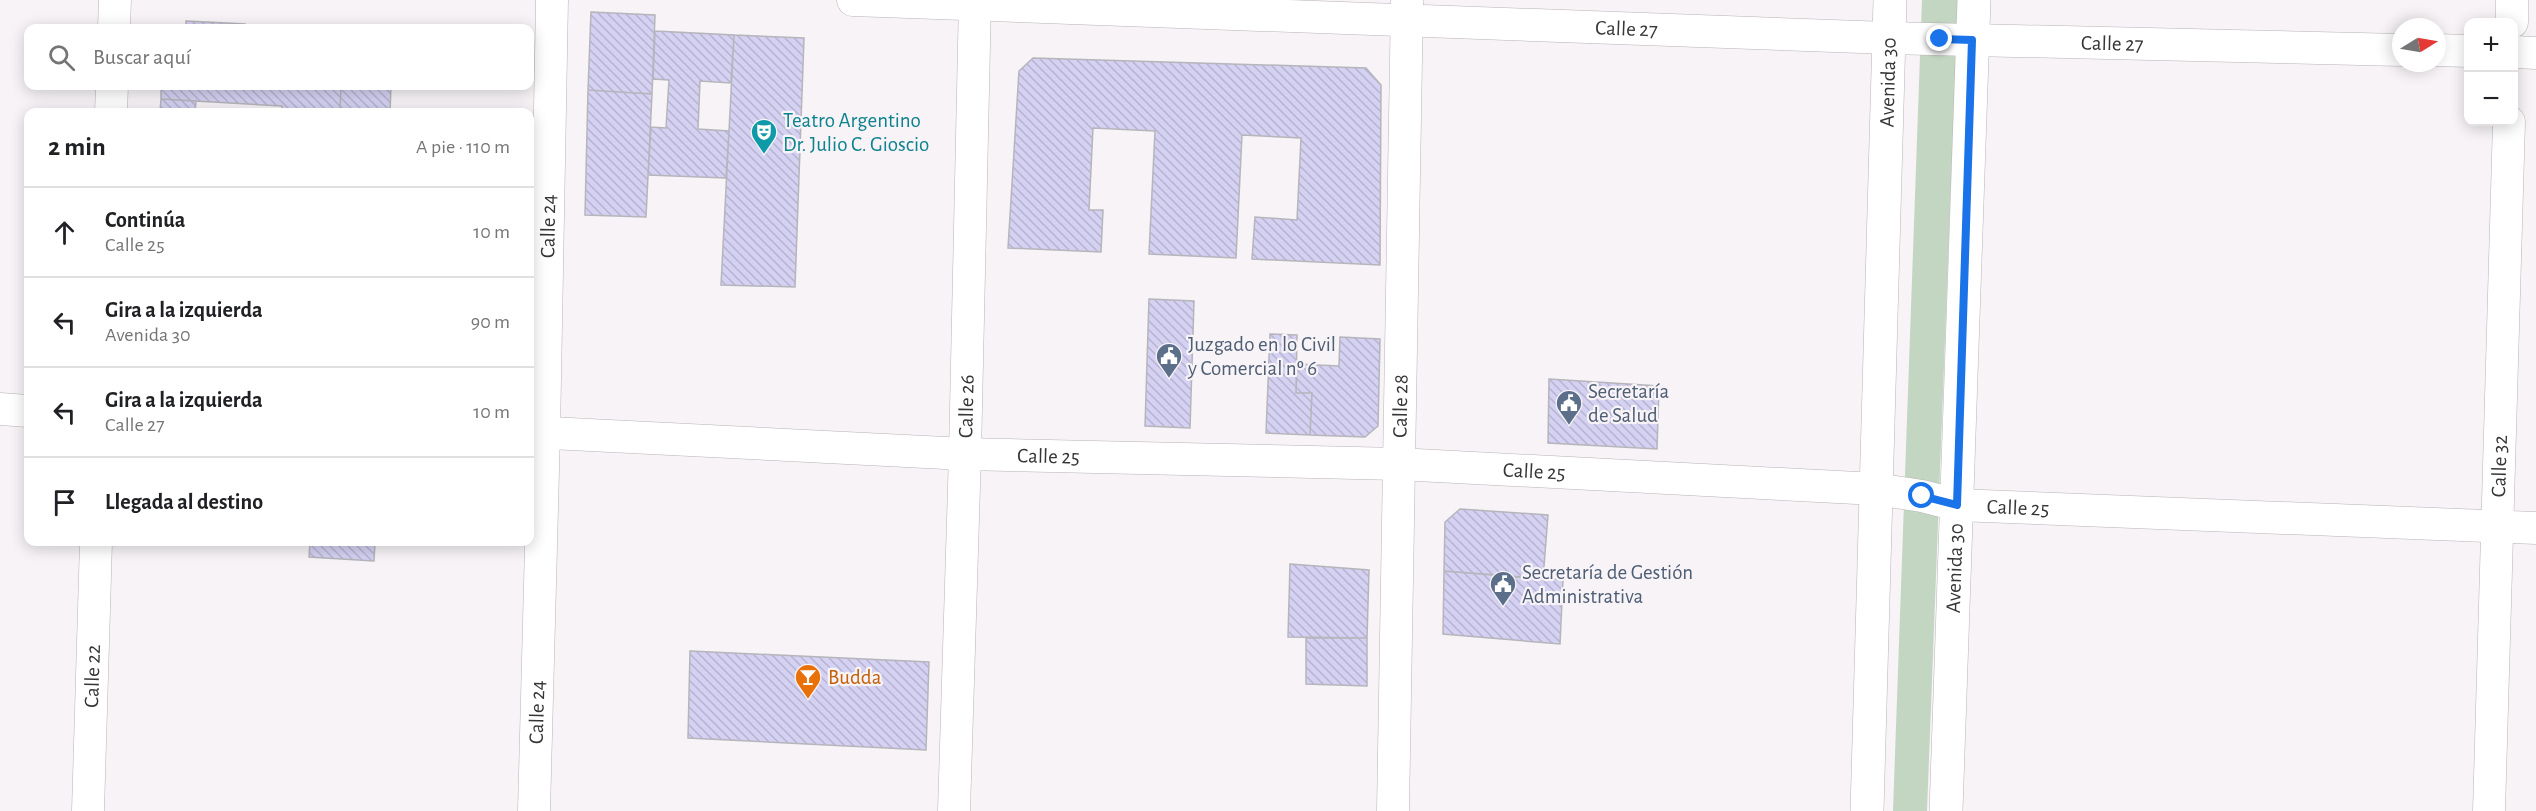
<!DOCTYPE html>
<html lang="es">
<meta charset="utf-8">
<style>
:root{--surface:#fff;--page:#f6f6f6;--text:#202124;--muted:#757577;--line:#e0e0e0}
body{margin:0;font-family:"Alegreya Sans",sans-serif;background:var(--page);color:var(--text)}
.controls{position:absolute;right:18px;top:18px;display:grid;overflow:hidden;border-radius:12px;box-shadow:0 3px 15px #0003}
.controls button{width:54px;height:54px;display:grid;place-items:center;padding:0;border:0;border-bottom:2px solid var(--line);background:var(--surface);color:var(--text);font:30px sans-serif}
.compass{position:absolute;left:2392px;top:18px;width:54px;height:54px;border-radius:50%;background:var(--surface);box-shadow:0 3px 15px #0003;rotate:79deg}
.stop{position:absolute;width:18px;height:18px;margin:-14px;border:4px solid #1a73e8;border-radius:50%;background:#fff}
.stop.end{background:#1a73e8;border-color:#fff;box-shadow:0 2px 6px #0008}
.list{margin:0;padding:0;list-style:none}
h2{display:flex;justify-content:space-between;align-items:center;height:78px;margin:0;padding:0 24px;font-size:26px}
h2 small{font-size:20px;font-weight:400;color:var(--muted)}
.list li{display:grid;grid-template-columns:39px 1fr auto;gap:18px;align-items:center;box-sizing:border-box;height:90px;padding:0 24px;border-top:2px solid var(--line)}
.list b{display:block;font-size:22px;white-space:nowrap}
.list p{margin:0;font-size:20px;white-space:nowrap;color:var(--muted)}
.list em{font-size:20px;font-style:normal;color:var(--muted)}
.icon{flex:none;width:33px;height:33px;fill:none;stroke:currentColor;stroke-width:2;stroke-linecap:round;stroke-linejoin:round}
.map{position:relative;flex:none;width:2536px;height:811px;overflow:hidden}
.search{position:absolute;background:var(--surface);box-shadow:0 3px 15px #0003;left:24px;top:24px;width:510px;height:66px;display:flex;align-items:center;gap:15px;box-sizing:border-box;padding:0 21px;border-radius:12px;color:var(--muted);font-size:22px}
.panel{position:absolute;background:var(--surface);box-shadow:0 3px 15px #0003;left:24px;top:108px;width:510px;height:438px;border-radius:12px}
.map>svg:first-child{display:block}
</style>
<div class="map">
<svg width="2536" height="811" viewBox="0 0 2536 811">
<defs>
<pattern id="building-back-hatch" width="6" height="6" patternUnits="userSpaceOnUse" patternTransform="scale(1.5)"><rect width="6" height="6" fill="#d4d1f2"/><path d="M-1 5l2 2M0 0l6 6M5-1l2 2" fill="none" stroke="#b7b4d0"/></pattern>
</defs>
<rect width="100%" height="100%" fill="#f7f3f7"/>
<!-- green -->
<path fill="#c2d6c1" d="M1922,0h36l-31,811h-34z"/>
<!-- building -->
<path fill="url(#building-back-hatch)" stroke="#b6b5bb" stroke-width="1.5" d="M591,12l64,3 -3,79 -64,-4z
M186,21l59,3v4h-59z
M287,26l48,2h-48z
M655,31l79,4 -3,48 -31,-2 -2,48 31,2 -3,47 -78,-3 3,-48 15,1 3,-48 -16,-1z
M734,35l70,3 -9,249 -74,-2z
M1033,58l333,10 15,17 -1,180 -128,-6 3,-42 42,3 4,-82 -59,-3 -6,123 -87,-4 6,-123 -62,-3 -4,82h14l-2,42 -93,-4 11,-177z
M161,86h180l-1,26h-58v-6l-121,-7z
M341,86h50l-1,26h-50z
M588,90l64,4 -6,123 -61,-2z
M161,99l35,2 -1,11h-35z
M1149,299l45,2 -4,127 -45,-2z
M1270,334l27,1 -1,58h16l-2,42 -44,-2z
M1340,337l40,2 -2,87 -13,11 -55,-2 2,-42h-16l1,-29 42,2z
M1549,379l110,7 -2,63 -109,-6z
M1460,509l88,6 -5,64 -99,-8 1,-49z
M310,542h65l-1,19 -65,-4z
M1290,564l79,6 -2,68 -79,-1z
M1444,571l119,9 -3,64 -117,-10z
M1306,638h61v48l-61,-2z
M690,651l239,11 -3,88 -238,-12z"/>
<g fill="none" stroke-linecap="round" stroke-linejoin="round">
<!-- street casing -->
<g stroke="#b8b3b7" stroke-width="33">
<g id="street">
<path id="s1" d="M853,0l1035,38 513,12"/>
<path d="M2512,22v-22"/>
<path d="M114,28l1,-28"/>
<path d="M2437,50l31,1"/>
<path d="M2514,52l22,1"/>
<path d="M111,112l1,-26"/>
<path d="M0,409l28,2"/>
<path id="s2" d="M530,432l435,22 433,10 478,25 46,7 35,9 579,23"/>
<path id="s3" d="M88,811l8,-269"/>
<path id="s4" d="M534,811l10,-378 8,-433"/>
<path id="s5" d="M954,811l11,-357 10,-454"/>
<path id="s6" d="M1393,811l14,-809"/>
<path id="s7" d="M2489,811l20,-689"/>
</g>
</g>
<!-- secondary casing -->
<g stroke="#b8b3b7" stroke-width="34">
<g id="secondary">
<path id="s8" d="M1867,811l23,-811"/>
<path id="s9" d="M1946,811l28,-811"/>
</g>
</g>
<!-- street -->
<use href="#street" stroke="#fff" stroke-width="32"/>
<!-- secondary -->
<use href="#secondary" stroke="#fff" stroke-width="33"/>
</g>
<g fill="none" stroke-linecap="round" stroke-linejoin="round">
<!-- route -->
<path stroke="#1a73e8" stroke-width="8" d="M1922,496l35,9 15,-465 -32,-1"/>
</g>
<!-- icons -->
<defs>
<g id="theatre-pin" transform="scale(1.35)"><path d="M0 17L-7.5 6A9.5 9.5 0 1 1 7.5 6Z" fill="#0f9aa8" stroke="#f7f3f7"/><path d="M-5-5.5Q0-4 5-5.5V0Q5 5 0 6Q-5 5-5 0ZM-3.3-2.5H-1v1.5H-3.3ZM1-2.5H3.3v1.5H1ZM-2.8 1Q0 5.5 2.8 1Z" fill="#fff"/></g>
<g id="civic-pin" transform="scale(1.35)"><path d="M0 17L-7.5 6A9.5 9.5 0 1 1 7.5 6Z" fill="#5c6f8a" stroke="#f7f3f7"/><path d="M-.6-6.5H3V-4.5H.6V-3L4-1V1h2V6H-6V1h2V-1L-.6-3ZM-1.2 2.5V6h2.4V2.5Z" fill="#fff"/></g>
<g id="bar-pin" transform="scale(1.35)"><path d="M0 17L-7.5 6A9.5 9.5 0 1 1 7.5 6Z" fill="#e8710a" stroke="#f7f3f7"/><path d="M-6-5H6L.8 .8V4.5H3.5V6h-7V4.5H-.8V.8Z" fill="#fff"/></g>
</defs>
<g fill-rule="evenodd">
<use href="#theatre-pin" x="764" y="132"/>
<use href="#civic-pin" x="1169" y="356"/>
<use href="#civic-pin" x="1569" y="403"/>
<use href="#civic-pin" x="1503" y="584"/>
<use href="#bar-pin" x="808" y="677"/>
</g>
<g text-anchor="middle" dominant-baseline="central" stroke-width="4.5" stroke-linejoin="round" paint-order="stroke">
<!-- street labels -->
<g font-size="21" fill="#373536" stroke="#f7f3f7">
<text stroke="none"><textPath href="#s1" startOffset="774">Calle 27</textPath></text>
<text stroke="none"><textPath href="#s1" startOffset="1260">Calle 27</textPath></text>
<text stroke="none"><textPath href="#s8" startOffset="729">Avenida 30</textPath></text>
<text stroke="none"><textPath href="#s4" startOffset="585">Calle 24</textPath></text>
<text stroke="none"><textPath href="#s6" startOffset="405">Calle 28</textPath></text>
<text stroke="none"><textPath href="#s5" startOffset="405">Calle 26</textPath></text>
<text stroke="none"><textPath href="#s2" startOffset="519">Calle 25</textPath></text>
<text stroke="none"><textPath href="#s7" startOffset="345">Calle 32</textPath></text>
<text stroke="none"><textPath href="#s2" startOffset="1005">Calle 25</textPath></text>
<text stroke="none"><textPath href="#s2" startOffset="1491">Calle 25</textPath></text>
<text stroke="none"><textPath href="#s9" startOffset="243">Avenida 30</textPath></text>
<text stroke="none"><textPath href="#s3" startOffset="135">Calle 22</textPath></text>
<text stroke="none"><textPath href="#s4" startOffset="99">Calle 24</textPath></text>
</g>
<!-- culture labels -->
<g font-size="21" fill="#0d838f" stroke="#f7f3f7" text-anchor="start">
<text x="783" y="120">Teatro Argentino<tspan x="783" dy="24">Dr. Julio C. Gioscio</tspan></text>
</g>
<!-- service labels -->
<g font-size="21" fill="#4e5e75" stroke="#f7f3f7" text-anchor="start">
<text x="1188" y="344">Juzgado en lo Civil<tspan x="1188" dy="24">y Comercial nº 6</tspan></text>
<text x="1588" y="391">Secretaría<tspan x="1588" dy="24">de Salud</tspan></text>
<text x="1522" y="572">Secretaría de Gestión<tspan x="1522" dy="24">Administrativa</tspan></text>
</g>
<!-- food labels -->
<g font-size="21" fill="#c56008" stroke="#f7f3f7" text-anchor="start">
<text x="828" y="677">Budda</text>
</g>
</g>
</svg>
<div class="controls">
<button>+</button>
<button>−</button>
</div>
<svg class="compass" viewBox="-18 -18 36 36"><path d="M0-13l5 13h-10z" fill="#e53935"/><path d="M0 13l5-13h-10z" fill="#757577"/></svg>
<div class="stop" style="left:1922px;top:496px"></div>
<div class="stop end" style="left:1940px;top:39px"></div>
<div class="search"><svg class="icon" aria-label="search" viewBox="0 0 24 24"><circle cx="10" cy="10" r="6"/><path d="M15 15l6 6"/></svg>Buscar aquí</div>
<section class="panel">
<h2>2 min<small>A pie · 110 m</small></h2>
<ul class="list">
<li><svg class="icon" aria-label="ahead" viewBox="0 0 24 24"><path d="M12 20V5M6 11l6-6 6 6"/></svg><div><b>Continúa</b><p>Calle 25</p></div><em>10 m</em></li>
<li><svg class="icon" aria-label="left" viewBox="0 0 24 24"><path d="M17 20v-9H6M10 6l-5 5 5 5"/></svg><div><b>Gira a la izquierda</b><p>Avenida 30</p></div><em>90 m</em></li>
<li><svg class="icon" aria-label="left" viewBox="0 0 24 24"><path d="M17 20v-9H6M10 6l-5 5 5 5"/></svg><div><b>Gira a la izquierda</b><p>Calle 27</p></div><em>10 m</em></li>
<li><svg class="icon" aria-label="arrive" viewBox="0 0 24 24"><path d="M6 21V4h12l-3 4 3 4H6"/></svg><div><b>Llegada al destino</b></div></li>
</ul>
</section>
</div>
